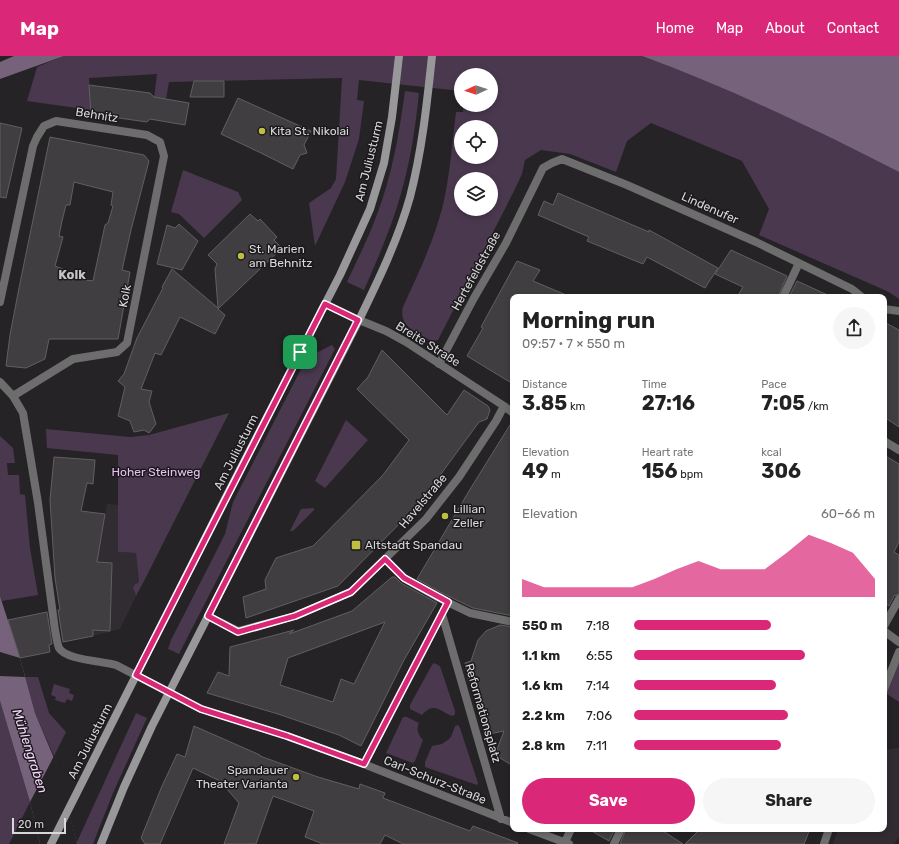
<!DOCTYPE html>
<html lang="en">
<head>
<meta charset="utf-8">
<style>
  body { margin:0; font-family:Rubik,sans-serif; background:#f6f6f6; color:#222; height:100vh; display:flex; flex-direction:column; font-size:15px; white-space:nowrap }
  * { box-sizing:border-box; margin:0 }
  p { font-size:13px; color:#767676 }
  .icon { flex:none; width:22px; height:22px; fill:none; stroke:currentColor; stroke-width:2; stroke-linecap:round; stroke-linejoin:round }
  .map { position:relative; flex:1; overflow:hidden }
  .sheet { position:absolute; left:510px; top:238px; width:377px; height:538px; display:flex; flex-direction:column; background:#fff; border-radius:8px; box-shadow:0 2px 6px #0003 }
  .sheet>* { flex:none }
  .needle { width:26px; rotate:266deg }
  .buttons { position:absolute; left:454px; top:12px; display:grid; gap:8px }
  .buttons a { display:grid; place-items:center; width:44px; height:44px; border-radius:50%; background:#fff; box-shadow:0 2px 6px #0003; font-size:20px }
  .scale { position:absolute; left:12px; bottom:10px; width:54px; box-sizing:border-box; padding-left:4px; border:2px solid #d9d8d9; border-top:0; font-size:11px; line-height:14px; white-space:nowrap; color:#d9d8d9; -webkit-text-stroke:3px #1b191c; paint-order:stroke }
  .pin { position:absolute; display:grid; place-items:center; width:34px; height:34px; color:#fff; margin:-17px; border-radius:8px; box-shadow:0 2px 6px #0006 }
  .round { display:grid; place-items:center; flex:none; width:42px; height:42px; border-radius:21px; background:#f6f6f6 }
  .head { display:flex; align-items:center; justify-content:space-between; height:68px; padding:0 12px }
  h1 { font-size:22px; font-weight:700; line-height:30px }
  .stats { display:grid; grid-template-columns:repeat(3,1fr); gap:6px; height:68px; padding:4px 12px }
  .stats div { display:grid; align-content:center }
  .stats b { font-size:20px; font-weight:700 }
  .stats small { font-size:11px; font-weight:400 }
  .stats p { font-size:11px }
  .chart { height:112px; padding:8px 12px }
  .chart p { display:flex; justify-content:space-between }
  .chart svg { width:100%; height:72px; margin-top:4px; fill:#db2777; opacity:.7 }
  .primary-button { display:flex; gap:8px; margin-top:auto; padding:8px 12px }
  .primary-button a { flex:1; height:46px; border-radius:24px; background:#db2777; color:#fff; font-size:16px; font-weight:700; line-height:46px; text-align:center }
  .primary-button a+a { background:#f6f6f6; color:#222 }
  ul { padding:0 12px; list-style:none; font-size:13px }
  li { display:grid; grid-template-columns:64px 48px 1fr; align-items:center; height:30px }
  li i { height:10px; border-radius:5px; background:#db2777 }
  header { display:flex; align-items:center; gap:24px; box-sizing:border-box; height:56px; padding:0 20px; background:#db2777; color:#fff }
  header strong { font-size:19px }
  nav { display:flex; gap:22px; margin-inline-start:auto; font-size:14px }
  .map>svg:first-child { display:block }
  .built { fill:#312c32 }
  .green { fill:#4a384f; fill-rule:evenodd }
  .water { fill:#76627b }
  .pier { fill:#252325 }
  .building { fill:#403e40; stroke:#615f61; fill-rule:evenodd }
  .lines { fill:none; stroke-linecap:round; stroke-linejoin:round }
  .street { stroke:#6e6d6e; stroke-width:8 }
  .secondary { stroke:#989799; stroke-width:8 }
  .route-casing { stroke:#fff; stroke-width:8 }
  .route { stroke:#db2777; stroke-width:5 }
  .poi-dot { fill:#bebf42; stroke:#1b191c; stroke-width:1.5 }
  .labels { text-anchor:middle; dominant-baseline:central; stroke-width:3; stroke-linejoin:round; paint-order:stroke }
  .street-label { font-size:12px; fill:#d9d8d9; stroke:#1b191c }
  .poi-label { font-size:12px; fill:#d9d8d9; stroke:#1b191c; text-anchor:start }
  .park-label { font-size:12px; fill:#e7c0f0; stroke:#1b191c }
  .neighbourhood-label { font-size:13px; font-weight:bold; fill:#c6c3c7; stroke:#1b191c }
  .water-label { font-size:13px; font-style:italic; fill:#f6d6fd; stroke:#1b191c }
</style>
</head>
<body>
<header>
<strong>Map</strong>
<nav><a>Home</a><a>Map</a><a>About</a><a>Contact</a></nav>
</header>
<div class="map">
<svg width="899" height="788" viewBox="0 0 899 788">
  <rect width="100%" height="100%" fill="#252325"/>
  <path class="built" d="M 107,448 L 118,449 L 118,496 L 136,497 L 139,526 L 134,529 L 133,535 L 136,540 L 120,573 L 93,580 L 67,585 L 95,520 Z
    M 899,692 L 899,781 L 894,788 L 833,788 L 838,773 L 884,773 L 884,694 Z"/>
  <path class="green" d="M 64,0 L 642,0 C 731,33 816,73 899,116 L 899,243 L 889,236 L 759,179 L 769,153 L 742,105 L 651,67 L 627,85 L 616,116 L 570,98 L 541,94 L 525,104 L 522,118 L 513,137 L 438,284 L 432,285 C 418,277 398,271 403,251 C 418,218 434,185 443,149 C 450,119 452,87 456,56 L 463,56 L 464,49 L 491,49 L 491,19 L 461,19 L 461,35 L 359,24 L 357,44 L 364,45 L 359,83 L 345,126 L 315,190 L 309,147 L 331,132 L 336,123 L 342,22 L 169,26 L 162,65 L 154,42 L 157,18 L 89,22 L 91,54 L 27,45 L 37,11 ZM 461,71 L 491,71 L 491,101 L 461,101 ZM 461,123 L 491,123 L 491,153 L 461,153 Z
    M 405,35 L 419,37 C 415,76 409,114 397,151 C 388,179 376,207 364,234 L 347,226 C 357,204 368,183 376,161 C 392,120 399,78 405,35 Z
    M 183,114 L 238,136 L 242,144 L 204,182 L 179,158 L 171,156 Z
    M 332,289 L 335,293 L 179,598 L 168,593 L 171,584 L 220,488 L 225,478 L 233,446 L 301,313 L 316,297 Z
    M 229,357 L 143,527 L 136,540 L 133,533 L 134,529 L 139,526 L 136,497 L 118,496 L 118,399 L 47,392 L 46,373 L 130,381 L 149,379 Z
    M 346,364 L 368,384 L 325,432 L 315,425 Z
    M 0,380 L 13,392 L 15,407 L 7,407 L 8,419 L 19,419 L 20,438 L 25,439 L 30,492 L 38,539 L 2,545 L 0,540 Z
    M 314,452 L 314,454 L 293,475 L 290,475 L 301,453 Z
    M 434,607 L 440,610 L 455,655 L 455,658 L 453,660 C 441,657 435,644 422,659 L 410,653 L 410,649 L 432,609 Z
    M 899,607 L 899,646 L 884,636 L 884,630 Z
    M 25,621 L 38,621 L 49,657 L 66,676 L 54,700 L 35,657 Z
    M 54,628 L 70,633 L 69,637 L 74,639 L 72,645 L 67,643 L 65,647 L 55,644 L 56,641 L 51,639 Z
    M 0,645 L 30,746 L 9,788 L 0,788 Z
    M 136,657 L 147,662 L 113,737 L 93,788 L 76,788 Z
    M 403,661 L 407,661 L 419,667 C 416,673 418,679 423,684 L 415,705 L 413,707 L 386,697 Z
    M 458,669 L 460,672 L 478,727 L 477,729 L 425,711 L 425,706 L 432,690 L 442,688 L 449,683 L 451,681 L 455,670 Z"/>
  <path class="water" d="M 14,0 L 64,0 L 0,23 L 0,6 Z
    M 642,0 L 899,0 L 899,116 C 815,73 731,33 642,0 Z
    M 0,540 L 20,602 L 35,657 L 56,707 L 77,788 L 40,788 L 30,746 L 0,645 Z"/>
  <path class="pier" d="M 0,596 L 20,602 L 25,621 L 0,620 Z
    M 54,700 L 60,719 L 77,788 L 40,788 L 30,746 Z"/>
  <path class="building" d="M 194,25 L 224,25 L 224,41 L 190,41 Z
    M 89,29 L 150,37 L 154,41 L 189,47 L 185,69 L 150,63 L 147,66 L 91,58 Z
    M 238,42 L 311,75 L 304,89 L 307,97 L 300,99 L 293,113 L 261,97 L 221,78 Z
    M 0,67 L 22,72 L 6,142 L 0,141 Z
    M 50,81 L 144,99 L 149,105 L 131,174 L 122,214 L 130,216 L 118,283 L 49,283 L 45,303 L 26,312 L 6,310 L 10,279 L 19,232 ZM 74,126 L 113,136 L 111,149 L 113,150 L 108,167 L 105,169 L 93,225 L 61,221 L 63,213 L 55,210 L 63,181 L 59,180 L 62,165 L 66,149 L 70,149 Z
    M 558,137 L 649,176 L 649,174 L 718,212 L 705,232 L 647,201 L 643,208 L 587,185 L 589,181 L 538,159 L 544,145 L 553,149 Z
    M 250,158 L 258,165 L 260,163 L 277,181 L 274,184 L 282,192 L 218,253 L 225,259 L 215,278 L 180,261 L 161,299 L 155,297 L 141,333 L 152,335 L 149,346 L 156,368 L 149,377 L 144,374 L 134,376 L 130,365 L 118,360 L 125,331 L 118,325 L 124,318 L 137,282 L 163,232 L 162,231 L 172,213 L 218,252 L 215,213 L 217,208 L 208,199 Z
    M 179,168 L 198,185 L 182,214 L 157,208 L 167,169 L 175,172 Z
    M 731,194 L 787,220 L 778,241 L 737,241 L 743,231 L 715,218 Z
    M 517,205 L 540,214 L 533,225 L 571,241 L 513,241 L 513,328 L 467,300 L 483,272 L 481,271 Z
    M 797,225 L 832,241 L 789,241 Z
    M 884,266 L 899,274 L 899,371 L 884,361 Z
    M 382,294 L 447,359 L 464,334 L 488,350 L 490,354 L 487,363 L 479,366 L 419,448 L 338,530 L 246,562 L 243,541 L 266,533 L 265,524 L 276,502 L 313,490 L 383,419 L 409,384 L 357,333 L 368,321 Z
    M 513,364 L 513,560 L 473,552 L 442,537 L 417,523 L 469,435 Z
    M 884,399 L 899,408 L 899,486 L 894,496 L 899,499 L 899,538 L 894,540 L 889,550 L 884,546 Z
    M 54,401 L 95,404 L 93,428 L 87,427 L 81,455 L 105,458 L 97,506 L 112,507 L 110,575 L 93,574 L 93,580 L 63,586 L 58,554 L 60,554 L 55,522 L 50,444 Z
    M 392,521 L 395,521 L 401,527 L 437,547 L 404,604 L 361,690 L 339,679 L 278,658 L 207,637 L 218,616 L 229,620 L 230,591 L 294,574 L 289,578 L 352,555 ZM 385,566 L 354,628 L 341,623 L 333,646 L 280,629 L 288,602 Z
    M 47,556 L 52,588 L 49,589 L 50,596 L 20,602 L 8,564 Z
    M 500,569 L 513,571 L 513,710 L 495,699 L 504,675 L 489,678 L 484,657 L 485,657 L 475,625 L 469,626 L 465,607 L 471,605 L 478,584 L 486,575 Z
    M 194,670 L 260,699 L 260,700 L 318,721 L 359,733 L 360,728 L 385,737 L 383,742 L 470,775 L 473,770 L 518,787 L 517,788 L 403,788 L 385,779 L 380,788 L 323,788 L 305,781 L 314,755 L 273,740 L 256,788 L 224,788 L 239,747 L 220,725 L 193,712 L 160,788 L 145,788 L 141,782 L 162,730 L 177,698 L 185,701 Z
    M 588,773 L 615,773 L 609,785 Z
    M 626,773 L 660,773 L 683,788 L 620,788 Z
    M 700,773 L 810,773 L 804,788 L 685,788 Z"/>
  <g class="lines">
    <path class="street" d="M 783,241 L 799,207
      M 0,246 L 33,90 L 37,81 L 44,70 L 56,65 L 147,79 L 160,86 L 164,100 L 127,287 L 117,296 L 73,303 L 13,340
      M 325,248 L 359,264 L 386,275 L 406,286 L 504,350 L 513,357
      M 884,253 L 899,255
      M 439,308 L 474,242 L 506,187 L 543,112 L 552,107 L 562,103 L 627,129 L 756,186 L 852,233 L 862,241
      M 0,326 L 13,340 L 23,357 L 38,447 L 55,574 C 56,579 57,587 59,592 C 66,604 102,605 116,609 L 201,653 L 287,680 L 356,705 L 513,767
      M 884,385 L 899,394
      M 385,503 L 404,522 L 439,542 L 470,557 L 513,566
      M 442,558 L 501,763
      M 208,560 L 238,575 L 295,560 L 351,536 L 426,463 L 459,421 L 496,365 L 504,350
      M 884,570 L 899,543
      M 884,575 L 899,586
      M 884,633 L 899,596
      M 364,708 L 448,546
      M 529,773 L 569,788
      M 565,786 L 571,773
      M 614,788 L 621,773
      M 824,788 L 829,773"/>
    <path class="secondary" d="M 51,788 L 227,439 L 340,219 L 361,173 L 370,153 L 384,107 L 392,61 L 399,0
      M 101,788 L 124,731 L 152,670 L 359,264 C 378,225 398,184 410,141 C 422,95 427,47 432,0"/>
  </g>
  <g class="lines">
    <defs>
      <path id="route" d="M 325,248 L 358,264 L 208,560 L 238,576 L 295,560 L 351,536 L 385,503 L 404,522 L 448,546 L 364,708 L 287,680 L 201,653 L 136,619 Z"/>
    </defs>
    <use href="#route" class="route-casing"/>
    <use href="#route" class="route"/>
  </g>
  <g class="poi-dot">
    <circle cx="262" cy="75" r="4"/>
    <circle cx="241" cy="200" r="4"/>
    <circle cx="445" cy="460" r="4"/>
    <rect x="351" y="484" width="10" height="10" rx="2"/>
    <circle cx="296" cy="721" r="4"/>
  </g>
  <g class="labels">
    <g class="street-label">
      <text transform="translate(97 59) rotate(9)">Behnitz</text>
      <text transform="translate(369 105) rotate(-76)">Am Juliusturm</text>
      <text transform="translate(710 152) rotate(24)">Lindenufer</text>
      <text transform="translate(476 215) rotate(-61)">Hertefeldstraße</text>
      <text transform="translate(125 240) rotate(-79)">Kolk</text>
      <text transform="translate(428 288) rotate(32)">Breite Straße</text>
      <text transform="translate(236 396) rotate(-63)">Am Juliusturm</text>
      <text transform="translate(423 445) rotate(-50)">Havelstraße</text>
      <text transform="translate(483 657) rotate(74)">Reformationsplatz</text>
      <text transform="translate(90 685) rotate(-63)">Am Juliusturm</text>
      <text transform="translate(435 724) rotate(22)">Carl-Schurz-Straße</text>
    </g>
    <g class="poi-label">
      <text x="270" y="75">Kita St. Nikolai</text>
      <text x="249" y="193">St. Marien<tspan x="249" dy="14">am Behnitz</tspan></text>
      <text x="453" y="453">Lillian<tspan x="453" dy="14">Zeller</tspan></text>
      <text x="365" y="489">Altstadt Spandau</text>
      <text x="288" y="714" text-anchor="end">Spandauer<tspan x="288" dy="14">Theater Varianta</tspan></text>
    </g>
    <g class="park-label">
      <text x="156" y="416">Hoher Steinweg</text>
    </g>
    <g class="neighbourhood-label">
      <text x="72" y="218">Kolk</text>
    </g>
    <g class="water-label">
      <text transform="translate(30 695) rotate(72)">Mühlengraben</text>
    </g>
  </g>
</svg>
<div class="buttons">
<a><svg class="needle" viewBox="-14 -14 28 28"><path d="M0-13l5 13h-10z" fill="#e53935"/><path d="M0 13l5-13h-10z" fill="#767676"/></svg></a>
<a><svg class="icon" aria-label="locate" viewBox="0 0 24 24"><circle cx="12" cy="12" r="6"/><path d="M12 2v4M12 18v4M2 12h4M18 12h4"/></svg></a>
<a><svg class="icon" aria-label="layers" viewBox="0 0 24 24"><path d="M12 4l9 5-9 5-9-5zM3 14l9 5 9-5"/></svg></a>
</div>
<div class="scale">20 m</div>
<div class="pin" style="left:300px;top:296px;background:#1e9e55"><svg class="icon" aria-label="arrive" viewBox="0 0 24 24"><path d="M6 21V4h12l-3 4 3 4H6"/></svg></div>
<section class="sheet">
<div class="head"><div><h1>Morning run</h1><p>09:57 · 7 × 550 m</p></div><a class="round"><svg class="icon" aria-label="share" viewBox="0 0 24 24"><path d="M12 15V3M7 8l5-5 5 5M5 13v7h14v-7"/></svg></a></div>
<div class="stats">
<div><p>Distance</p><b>3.85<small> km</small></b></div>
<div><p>Time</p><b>27:16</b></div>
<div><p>Pace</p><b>7:05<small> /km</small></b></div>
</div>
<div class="stats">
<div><p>Elevation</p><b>49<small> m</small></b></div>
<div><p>Heart rate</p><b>156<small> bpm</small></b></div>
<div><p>kcal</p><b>306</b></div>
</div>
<div class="chart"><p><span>Elevation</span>60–66 m</p>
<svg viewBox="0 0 160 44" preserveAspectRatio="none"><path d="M0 44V33L10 38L20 38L30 38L40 38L50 38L60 33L70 27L80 22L90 27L100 27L110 27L120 17L130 6L140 11L150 17L160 33V44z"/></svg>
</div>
<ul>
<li><b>550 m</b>7:18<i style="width:57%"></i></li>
<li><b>1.1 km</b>6:55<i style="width:71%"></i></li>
<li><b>1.6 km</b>7:14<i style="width:59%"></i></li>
<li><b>2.2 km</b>7:06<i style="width:64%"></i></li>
<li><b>2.8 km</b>7:11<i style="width:61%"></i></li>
</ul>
<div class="primary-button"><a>Save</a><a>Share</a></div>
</section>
</div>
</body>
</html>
